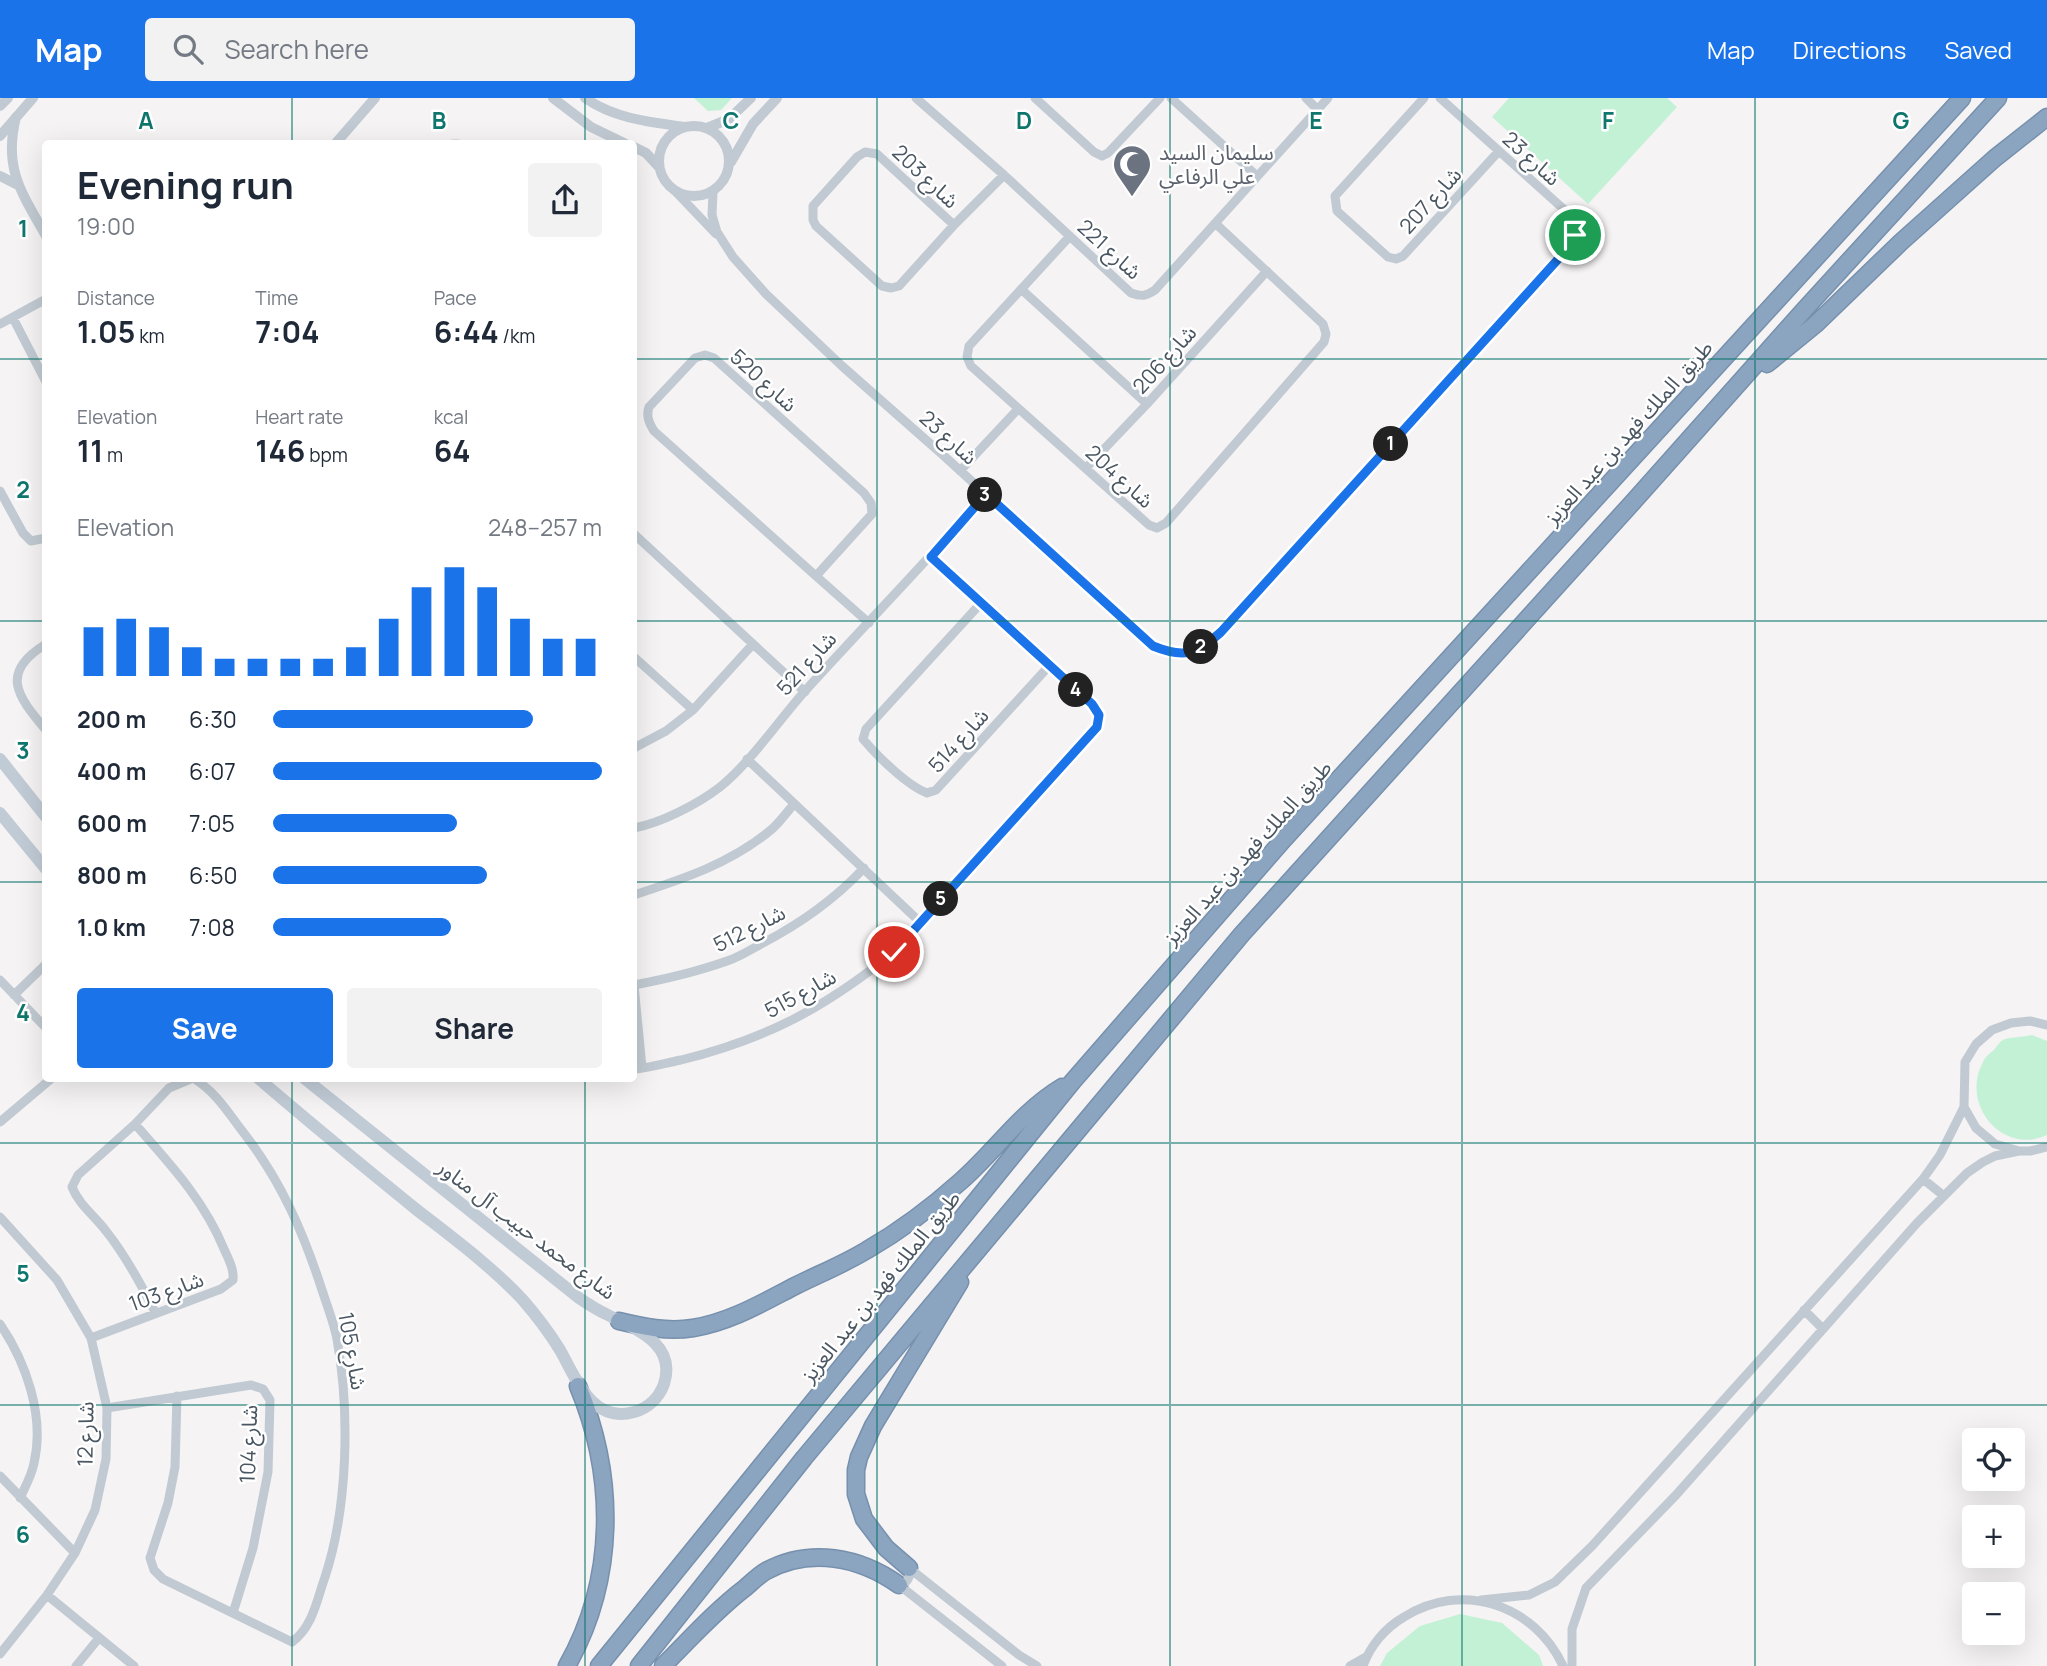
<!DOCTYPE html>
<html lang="en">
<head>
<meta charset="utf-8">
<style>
  body { margin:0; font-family:Manrope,"Noto Sans Arabic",sans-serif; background:#f2f2f3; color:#1f2937; height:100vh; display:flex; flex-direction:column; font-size:26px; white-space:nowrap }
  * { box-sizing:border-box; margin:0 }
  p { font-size:23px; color:#747a83 }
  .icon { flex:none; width:38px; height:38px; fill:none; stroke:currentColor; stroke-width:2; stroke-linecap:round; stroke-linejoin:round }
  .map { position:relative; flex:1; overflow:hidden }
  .side { position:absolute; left:42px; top:42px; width:595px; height:942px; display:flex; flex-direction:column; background:#fff; border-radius:7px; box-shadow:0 7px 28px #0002 }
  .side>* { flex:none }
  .fabs { position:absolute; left:1962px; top:1330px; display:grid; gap:14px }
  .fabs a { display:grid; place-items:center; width:63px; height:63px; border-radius:7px; background:#fff; box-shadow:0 7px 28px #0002; font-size:35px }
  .pin { position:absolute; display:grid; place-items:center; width:60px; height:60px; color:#fff; margin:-30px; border:4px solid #fff; border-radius:50%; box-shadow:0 2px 7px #0007 }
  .km { position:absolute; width:35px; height:35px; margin:-18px; border-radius:50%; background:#222; color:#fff; font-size:19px; line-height:35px; text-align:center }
  .round { display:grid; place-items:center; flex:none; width:74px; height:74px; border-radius:7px; background:#f2f2f3 }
  .summary { display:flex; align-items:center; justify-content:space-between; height:119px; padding:0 35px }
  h1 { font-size:38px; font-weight:700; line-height:52px }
  .metrics { display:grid; grid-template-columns:repeat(3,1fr); gap:10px; height:119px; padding:7px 35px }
  .metrics div { display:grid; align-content:center }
  .metrics b { font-size:30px; font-weight:700 }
  .metrics small { font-size:19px; font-weight:400 }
  .metrics p { font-size:19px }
  .chart { height:196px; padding:14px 35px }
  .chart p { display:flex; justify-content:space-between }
  .chart svg { width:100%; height:126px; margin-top:7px; stroke:#1a73e8; stroke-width:6 }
  .cta { display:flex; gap:14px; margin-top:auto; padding:14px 35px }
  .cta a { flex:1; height:80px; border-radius:7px; background:#1a73e8; color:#fff; font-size:28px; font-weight:700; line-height:80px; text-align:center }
  .cta a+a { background:#f2f2f3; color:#1f2937 }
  ul { padding:0 35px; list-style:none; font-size:23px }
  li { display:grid; grid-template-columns:112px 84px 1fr; align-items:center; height:52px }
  li i { height:18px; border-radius:9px; background:#1a73e8 }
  header { display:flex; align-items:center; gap:42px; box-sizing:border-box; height:98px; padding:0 35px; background:#1a73e8; color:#fff }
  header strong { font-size:33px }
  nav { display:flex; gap:38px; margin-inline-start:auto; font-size:24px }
  .search { width:490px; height:63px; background:#f2f2f3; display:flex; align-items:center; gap:18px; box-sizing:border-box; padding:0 24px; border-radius:7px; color:#747a83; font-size:26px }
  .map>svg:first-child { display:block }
  .green { fill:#c3f1d5 }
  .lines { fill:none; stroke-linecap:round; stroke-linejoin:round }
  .motorway-casing { stroke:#7690ad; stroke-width:19 }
  .minor { stroke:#c1cad2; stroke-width:9 }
  .tertiary { stroke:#c1cad2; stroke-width:10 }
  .secondary { stroke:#c1cbd6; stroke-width:12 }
  .motorway { stroke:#8ba5c1; stroke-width:16 }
  .route-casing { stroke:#fff; stroke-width:14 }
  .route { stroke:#1a73e8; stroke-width:9 }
  .grid { fill:none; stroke:#0f766e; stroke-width:2; stroke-opacity:0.55 }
  .labels { text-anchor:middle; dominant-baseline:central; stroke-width:5; stroke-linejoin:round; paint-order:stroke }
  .worship-label { font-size:21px; fill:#5b616d; stroke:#fff; text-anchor:start }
  .street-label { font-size:21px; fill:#4a5661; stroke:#fff }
  .grid-label { font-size:23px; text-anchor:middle; font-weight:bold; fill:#0f766e; stroke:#fff; stroke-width:5; stroke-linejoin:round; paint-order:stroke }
</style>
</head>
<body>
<header>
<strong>Map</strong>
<div class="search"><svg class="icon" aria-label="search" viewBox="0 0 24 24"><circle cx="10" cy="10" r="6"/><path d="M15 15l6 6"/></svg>Search here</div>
<nav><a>Map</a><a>Directions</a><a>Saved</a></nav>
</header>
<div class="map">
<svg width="2047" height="1568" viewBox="0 0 2047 1568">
  <rect width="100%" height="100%" fill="#f5f3f3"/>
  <path class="green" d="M 694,0 L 732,0 L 721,12 L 708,13 Z
    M 1509,0 L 1667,0 L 1677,9 L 1588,106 L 1492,19 Z
    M 2032,937 L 2047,943 L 2047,1037 C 2002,1058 1960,1006 1983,964 C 1985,959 1990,955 1994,952 C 1997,948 2000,943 2005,941 C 2014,939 2024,939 2032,937 Z
    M 1460,1516 L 1502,1525 L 1539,1557 L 1543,1568 L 1380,1568 L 1387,1555 L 1420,1528 Z"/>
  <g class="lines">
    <defs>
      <path id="motorway" d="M 1767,266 L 1816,226 L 1901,144 L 1995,60 L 2047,19
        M 619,1223 C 644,1229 667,1234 693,1230 C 730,1224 762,1205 795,1188 C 819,1176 844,1166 867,1152 C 900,1133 932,1109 961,1083 C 996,1052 1021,1014 1062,989
        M 909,1470 L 886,1450 L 864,1421 L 856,1396 L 856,1372 L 859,1359 L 873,1328 L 960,1184
        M 567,1568 C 616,1481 616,1379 578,1288
        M 599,1568 L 1073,983 L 1284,741 L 1962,0
        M 639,1568 L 804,1360 L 1242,836 L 1633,404 L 1805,211 L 1998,0
        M 663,1568 C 690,1541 715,1513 745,1490 C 752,1484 759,1477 766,1473 C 810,1449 860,1459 899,1487"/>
    </defs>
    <use href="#motorway" class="motorway-casing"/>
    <path class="minor" d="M 916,0 L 1004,77 L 1131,195 C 1142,199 1146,198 1155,192 L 1328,0
      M 1035,0 L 1094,54 L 1102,58 L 1108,55 L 1160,0
      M 1171,0 L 1257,78
      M 1306,0 L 1317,11
      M 1424,0 L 1335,98 L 1337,113 L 1388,159 L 1396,161 L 1403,158 L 1499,53
      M 453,46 L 458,46
      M 675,93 L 716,136
      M 713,94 L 712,117 L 717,134 L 733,159 L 766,196 L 842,268 L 943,357 L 1153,549 C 1160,551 1168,556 1175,556 C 1193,558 1209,545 1221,534 L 1570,148 C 1576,135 1574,128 1568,115 L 1440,0
      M 954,127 L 899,188 L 891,190 L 882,188 L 816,128 L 813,122 L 813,108 L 857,59 L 865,54 L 877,56 L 954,127 L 1004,77
      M 1070,138 L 969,248 L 967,259 L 971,268 L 1149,427 L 1157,430 L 1166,425 L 1324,244 L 1326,236 L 1323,226 L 1215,125
      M 1021,191 L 1147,306
      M 13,220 L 46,284
      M 0,226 L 46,201
      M 1086,370 L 1147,306 L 1267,173
      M 960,373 L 1018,311
      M 0,393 L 23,435 L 31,443 L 46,440
      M 634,436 L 805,594
      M 816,478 L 654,333 C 649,325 646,318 649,309 L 695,260 L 705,257 L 714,260 L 864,395 L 871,405 L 872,416 L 816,478 L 869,525
      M 981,505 L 866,631 L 863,641 C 877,658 908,688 927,695 L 936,692 L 1049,568
      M 46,546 C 0,574 16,597 46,632
      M 634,559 L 693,612
      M 634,650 L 666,633 L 693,612 L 753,546
      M 747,661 L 920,824
      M 634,730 C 661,725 698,706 720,689 C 750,665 779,622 805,593 C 865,527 927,463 986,396
      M 634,797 C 683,781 732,765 772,731 C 780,724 787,714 794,706
      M 0,882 L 46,930
      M 634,887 C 666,881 696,874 727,863 C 739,859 750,852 761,846 C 800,826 834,802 864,770
      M 634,887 L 642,970
      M 14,897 L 46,866
      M 2047,927 L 2030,923 L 2011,925 L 1992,932 L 1976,946 L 1965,964 L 1964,1009 L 1976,1030 L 1995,1046 L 2019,1053 L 2030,1053 L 2047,1049
      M 634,971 C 649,970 665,965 681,962 C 767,941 826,909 894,854 L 1097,629 L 1099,617 L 1092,606 L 931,459
      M 0,1024 L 52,980
      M 1923,1081 L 1944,1098
      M 0,1119 L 57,1182 L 91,1240 L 107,1310 L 106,1361 L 95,1412 L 75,1455 L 47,1497 L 0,1556
      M 1804,1212 L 1823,1231
      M 155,1214 C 141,1186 126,1158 106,1133 C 95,1118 79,1107 72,1089 L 78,1077 L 135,1026 L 169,990 L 193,980 C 216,994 227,1013 243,1034 C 282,1084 304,1136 323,1195 C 328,1210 334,1226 337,1241 C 350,1314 348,1409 325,1479 C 317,1501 313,1529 292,1544 L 163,1481 L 154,1472 L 150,1460 L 168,1405 L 175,1369 L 177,1298
      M 0,1226 C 26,1264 45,1318 34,1365 C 32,1377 25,1389 20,1400
      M 91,1240 L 221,1191 L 233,1182 C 234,1171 229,1162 224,1151 C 204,1102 170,1066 135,1026
      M 107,1310 L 251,1287 L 263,1291 L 270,1302 L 268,1374 L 253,1450 L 233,1515
      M 0,1378 L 75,1455
      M 909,1470 L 1019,1557 L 1037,1568
      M 909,1470 C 911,1479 908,1485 899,1487 L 1002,1568
      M 47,1497 L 134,1568
      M 1481,1502 L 1529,1497 L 1555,1484 L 1592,1448 L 1923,1081 L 1940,1057 L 1964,1009
      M 76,1568 L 99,1540
      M 1350,1568 L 1366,1559
      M 1363,1568 C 1370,1548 1385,1530 1404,1519 C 1462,1482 1535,1507 1563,1568
      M 1572,1568 L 1572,1531 L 1586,1490 L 1676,1397 L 1917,1125 L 1967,1075 L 1983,1064 L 1995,1058 L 2019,1053"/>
    <path class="tertiary" d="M 553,0 L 591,29 L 626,46
      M 585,0 C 615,21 650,24 685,29
      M 0,8 L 8,0
      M 16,19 C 3,71 22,95 46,138
      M659 63a35 35 0 1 1 70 0a35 35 0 1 1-70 0Z
      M 707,30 L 729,21 L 751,0
      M 0,38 L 33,0
      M 335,46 L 375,0
      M 634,49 L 646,55 L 659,69
      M 731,64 L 753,26 L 777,0
      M 0,78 L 18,87"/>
    <path class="secondary" d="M 0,661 L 46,719
      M 0,715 L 46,771
      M 258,980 C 310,1025 364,1069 417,1112 C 453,1140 491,1168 522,1201 C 536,1217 549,1234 560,1252 C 576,1280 592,1326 634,1314 C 648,1310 659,1300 664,1286 C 677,1245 635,1231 606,1216 C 597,1212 588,1206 579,1200 L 304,980"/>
    <use href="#motorway" class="motorway"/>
  </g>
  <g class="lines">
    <defs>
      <path id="route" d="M 894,854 L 1097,629 L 1099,617 L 1092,606 L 931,459 L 986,396 L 1153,548 C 1185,561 1196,556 1221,534 L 1570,148 L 1575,137"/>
    </defs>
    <use href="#route" class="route-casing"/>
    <use href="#route" class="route"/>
  </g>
  <path class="grid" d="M 292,0 L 292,46M 585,0 L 585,46M 877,0 L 877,1568M 1170,0 L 1170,1568M 1462,0 L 1462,1568M 1755,0 L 1755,1568M 0,261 L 46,261M 634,261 L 2047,261M 0,523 L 46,523M 634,523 L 2047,523M 0,784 L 46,784M 634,784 L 2047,784M 292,980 L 292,1568M 585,980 L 585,1568M 0,1045 L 2047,1045M 0,1307 L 2047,1307"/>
  <defs>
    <symbol id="mosque-pin" viewBox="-11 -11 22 30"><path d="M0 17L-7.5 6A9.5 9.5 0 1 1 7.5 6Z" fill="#6b7280" stroke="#fff"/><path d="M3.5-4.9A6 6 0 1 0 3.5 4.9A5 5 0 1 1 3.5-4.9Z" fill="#fff"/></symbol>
  </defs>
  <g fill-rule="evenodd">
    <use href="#mosque-pin" x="1110" y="44" width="44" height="60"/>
  </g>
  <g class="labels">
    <g class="worship-label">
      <text x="1159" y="54">سليمان السيد<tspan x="1159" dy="24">علي الرفاعي</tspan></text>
    </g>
    <g class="street-label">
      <text transform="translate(1532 60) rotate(42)">شارع 23</text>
      <text transform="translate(926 78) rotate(43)">شارع 203</text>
      <text transform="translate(1430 102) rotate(-48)">شارع 207</text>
      <text transform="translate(1110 151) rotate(42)">شارع 221</text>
      <text transform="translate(1164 261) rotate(-48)">شارع 206</text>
      <text transform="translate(764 282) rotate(42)">شارع 520</text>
      <text transform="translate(1628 334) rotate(-48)">طريق الملك فهد بن عبد العزيز</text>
      <text transform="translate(949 339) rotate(42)">شارع 23</text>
      <text transform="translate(1120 378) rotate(42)">شارع 204</text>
      <text transform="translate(806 565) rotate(-48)">شارع 521</text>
      <text transform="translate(958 642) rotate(-48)">شارع 514</text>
      <text transform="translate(1247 754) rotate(-48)">طريق الملك فهد بن عبد العزيز</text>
      <text transform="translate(749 830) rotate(-27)">شارع 512</text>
      <text transform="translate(800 895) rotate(-29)">شارع 515</text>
      <text transform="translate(527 1131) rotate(37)">شارع محمد حبيب آل مناور</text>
      <text transform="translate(880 1188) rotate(-51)">طريق الملك فهد بن عبد العزيز</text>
      <text transform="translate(166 1193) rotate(-20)">شارع 103</text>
      <text transform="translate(353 1253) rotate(80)">شارع 105</text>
      <text transform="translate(85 1336) rotate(-89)">شارع 12</text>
      <text transform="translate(248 1346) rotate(-88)">شارع 104</text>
    </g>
  </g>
  <g class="grid-label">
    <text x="146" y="31">A</text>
    <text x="439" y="31">B</text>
    <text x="731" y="31">C</text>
    <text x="1024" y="31">D</text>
    <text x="1316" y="31">E</text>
    <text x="1608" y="31">F</text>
    <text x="1901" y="31">G</text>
    <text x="23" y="139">1</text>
    <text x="23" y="400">2</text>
    <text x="23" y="661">3</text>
    <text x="23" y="923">4</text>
    <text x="23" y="1184">5</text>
    <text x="23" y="1445">6</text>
  </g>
</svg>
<div class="fabs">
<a><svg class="icon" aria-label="locate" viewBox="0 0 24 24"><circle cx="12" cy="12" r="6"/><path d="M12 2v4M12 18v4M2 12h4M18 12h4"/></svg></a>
<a>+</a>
<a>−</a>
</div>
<div class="pin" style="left:1575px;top:137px;background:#1e9e55"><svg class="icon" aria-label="arrive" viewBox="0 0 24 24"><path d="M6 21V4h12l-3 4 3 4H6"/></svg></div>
<div class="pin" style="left:894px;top:854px;background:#d93025"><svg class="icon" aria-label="check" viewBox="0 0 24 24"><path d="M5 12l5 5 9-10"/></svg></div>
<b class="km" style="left:1391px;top:346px">1</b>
<b class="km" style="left:1201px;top:549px">2</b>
<b class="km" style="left:985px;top:397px">3</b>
<b class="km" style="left:1076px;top:592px">4</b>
<b class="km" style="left:941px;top:801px">5</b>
<section class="side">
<div class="summary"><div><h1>Evening run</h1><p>19:00</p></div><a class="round"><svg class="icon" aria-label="share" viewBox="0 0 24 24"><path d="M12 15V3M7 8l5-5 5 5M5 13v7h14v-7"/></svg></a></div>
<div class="metrics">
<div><p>Distance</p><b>1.05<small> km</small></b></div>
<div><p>Time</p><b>7:04</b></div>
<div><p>Pace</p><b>6:44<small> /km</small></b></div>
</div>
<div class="metrics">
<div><p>Elevation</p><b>11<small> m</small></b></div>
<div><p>Heart rate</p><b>146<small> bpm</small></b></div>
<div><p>kcal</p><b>64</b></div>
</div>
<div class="chart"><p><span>Elevation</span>248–257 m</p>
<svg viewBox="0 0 160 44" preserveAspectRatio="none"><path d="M5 44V27M15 44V24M25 44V27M35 44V34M45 44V38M55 44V38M65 44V38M75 44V38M85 44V34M95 44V24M105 44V13M115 44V6M125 44V13M135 44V24M145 44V31M155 44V31"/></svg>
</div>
<ul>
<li><b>200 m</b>6:30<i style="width:79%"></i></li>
<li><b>400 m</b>6:07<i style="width:100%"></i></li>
<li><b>600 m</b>7:05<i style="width:56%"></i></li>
<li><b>800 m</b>6:50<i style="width:65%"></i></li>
<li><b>1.0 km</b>7:08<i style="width:54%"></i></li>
</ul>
<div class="cta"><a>Save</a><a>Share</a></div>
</section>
</div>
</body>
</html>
